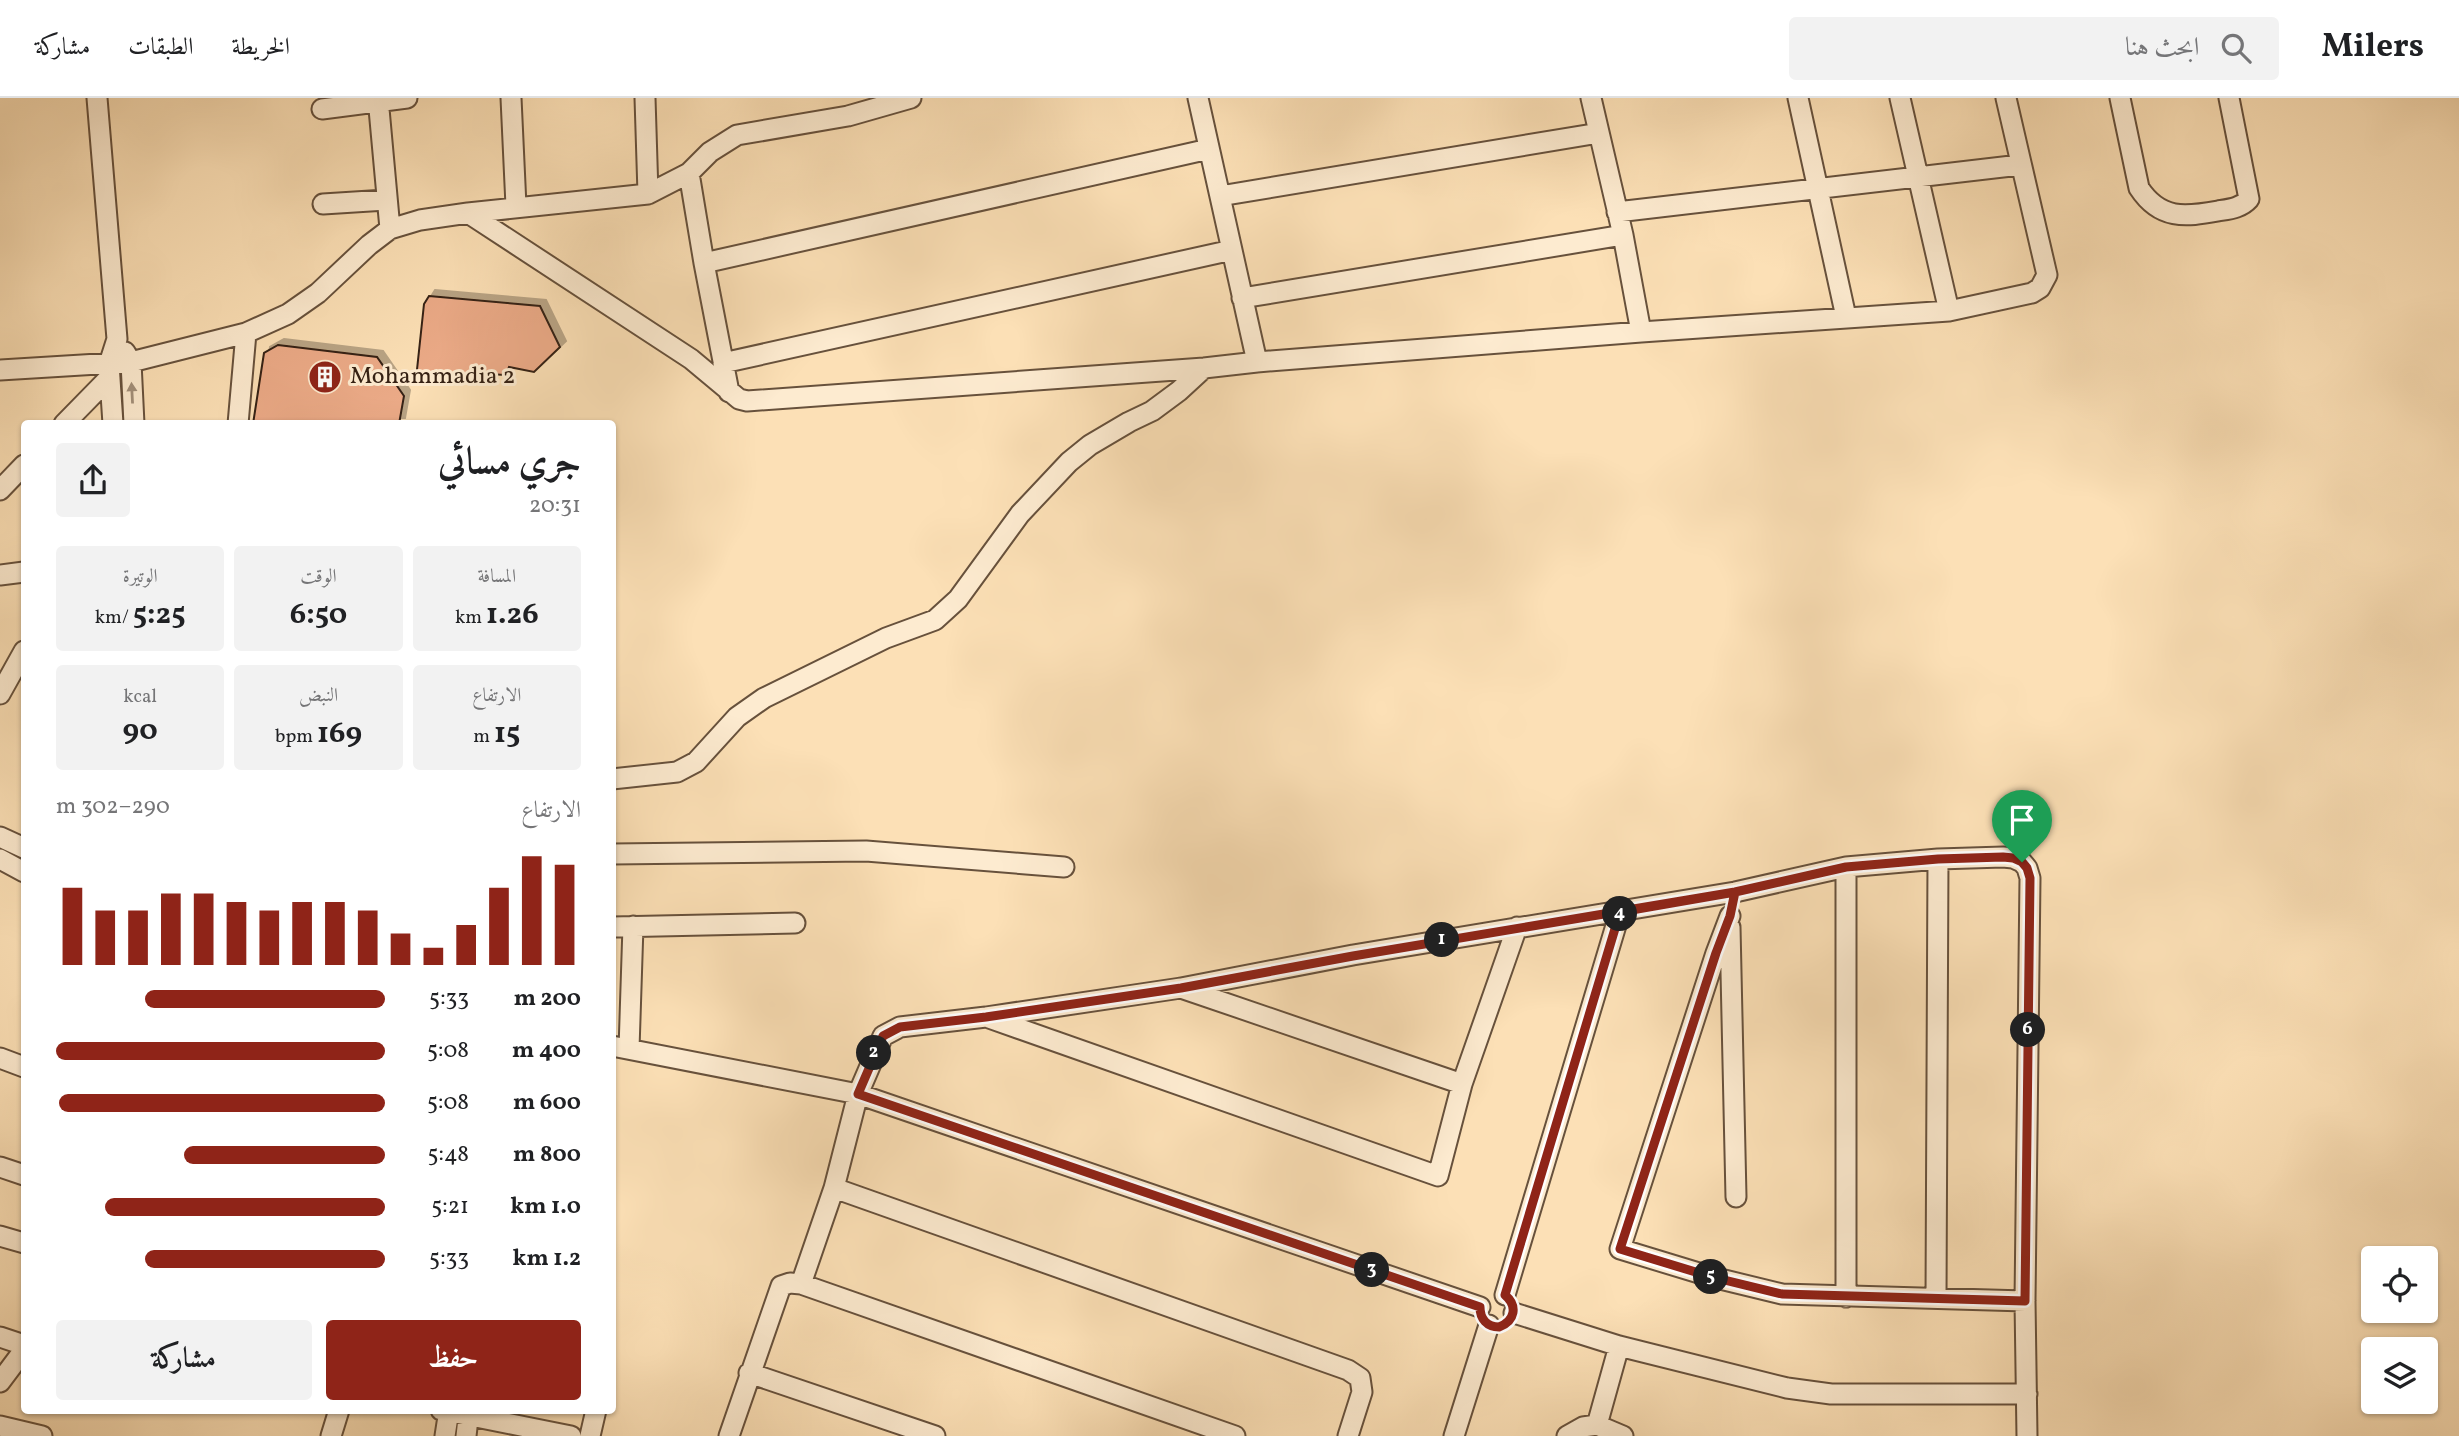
<!DOCTYPE html>
<html lang="ar">
<head>
<meta charset="utf-8">
<style>
  body { margin:0; font-family:Vollkorn,Amiri,serif; background:#f2f2f2; color:#202124; direction:rtl; height:100vh; display:flex; flex-direction:column; font-size:26px; white-space:nowrap }
  * { box-sizing:border-box; margin:0 }
  p { font-size:23px; color:#757577 }
  .icon { flex:none; width:38px; height:38px; fill:none; stroke:currentColor; stroke-width:2; stroke-linecap:round; stroke-linejoin:round }
  .map { position:relative; flex:1; overflow:hidden; direction:ltr }
  .details { position:absolute; left:21px; top:322px; width:595px; height:994px; display:flex; flex-direction:column; background:#fff; border-radius:7px; box-shadow:0 2px 5px #0004; direction:rtl }
  .details>* { flex:none }
  .buttons { position:absolute; left:2361px; top:1148px; display:grid; gap:14px }
  .buttons a { display:grid; place-items:center; width:77px; height:77px; border-radius:7px; background:#fff; box-shadow:0 2px 5px #0004; font-size:35px }
  .pin { position:absolute; display:grid; place-items:center; width:60px; height:60px; color:#fff; margin:-72px -30px; border-radius:50% 50% 50% 0; rotate:-45deg; box-shadow:0 0 7px #0007 }
  .pin .icon { rotate:45deg }
  .km { position:absolute; width:35px; height:35px; margin:-18px; border-radius:50%; background:#222; color:#fff; font-size:19px; line-height:35px; text-align:center }
  .round { display:grid; place-items:center; flex:none; width:74px; height:74px; border-radius:7px; background:#f2f2f2 }
  .headline { display:flex; align-items:center; justify-content:space-between; height:119px; padding:0 35px }
  h1 { font-size:38px; font-weight:700; line-height:52px }
  .metrics { display:grid; grid-template-columns:repeat(3,1fr); gap:10px; height:119px; padding:7px 35px }
  .metrics div { display:grid; align-content:center; border-radius:7px; background:#f2f2f2; text-align:center }
  .metrics b { font-size:30px; font-weight:700 }
  .metrics small { font-size:19px; font-weight:400 }
  .metrics p { font-size:19px }
  .chart { height:196px; padding:14px 35px }
  .chart p { display:flex; justify-content:space-between }
  .chart svg { width:100%; height:126px; margin-top:7px; stroke:#8f2418; stroke-width:6 }
  .action { display:flex; gap:14px; margin-top:auto; padding:14px 35px }
  .action a { flex:1; height:80px; border-radius:7px; background:#8f2418; color:#fff; font-size:28px; font-weight:700; line-height:80px; text-align:center }
  .action a+a { background:#f2f2f2; color:#202124 }
  ul { padding:0 35px; list-style:none; font-size:23px }
  li { display:grid; grid-template-columns:112px 84px 1fr; align-items:center; height:52px }
  li i { height:18px; border-radius:9px; background:#8f2418 }
  header { display:flex; align-items:center; gap:42px; box-sizing:border-box; height:98px; padding:0 35px; background:#fff; border-bottom:2px solid #e0e0e0 }
  header strong { font-size:33px }
  nav { display:flex; gap:38px; margin-inline-start:auto; font-size:24px }
  .search { width:490px; height:63px; background:#f2f2f2; display:flex; align-items:center; gap:18px; box-sizing:border-box; padding:0 24px; border-radius:7px; color:#757577; font-size:26px }
  .map>svg:first-child { display:block }
  .building { fill:#ebaa87; stroke:#352114; stroke-width:2; filter:url(#shadow) }
  .lines { fill:none; stroke-linecap:round; stroke-linejoin:round }
  .minor-casing { stroke:#67513c; stroke-width:23 }
  .minor { stroke:#fdebd0; stroke-width:19 }
  .oneway { fill:#a3907b }
  .route-casing { stroke:#fff; stroke-width:14 }
  .route { stroke:#8f2418; stroke-width:9 }
  .labels { text-anchor:middle; dominant-baseline:central; stroke-width:6; stroke-linejoin:round; paint-order:stroke }
  .poi-label { font-size:24px; fill:#352114; stroke:#fdebd0; text-anchor:start }
</style>
</head>
<body>
<header>
<strong>Milers</strong>
<div class="search"><svg class="icon" aria-label="search" viewBox="0 0 24 24"><circle cx="10" cy="10" r="6"/><path d="M15 15l6 6"/></svg>ابحث هنا</div>
<nav><a>الخريطة</a><a>الطبقات</a><a>مشاركة</a></nav>
</header>
<div class="map">
<svg width="2459" height="1338" viewBox="0 0 2459 1338">
  <defs>
    <filter id="shadow"><feDropShadow dx="6" dy="-6" stdDeviation="0" flood-color="#0004"/></filter>
  </defs>
  <rect width="100%" height="100%" fill="#fce0b6"/>
  <filter id="stains"><feTurbulence type="fractalNoise" baseFrequency=".00286" numOctaves="4"/><feColorMatrix values="0 0 0 0 .2 0 0 0 0 .09 0 0 0 0 .02 0 0 0 .5 -.17"/></filter>
  <radialGradient id="worn" r=".72"><stop offset=".6" stop-color="#630" stop-opacity="0"/><stop offset="1" stop-color="#630" stop-opacity=".3"/></radialGradient>
  <path class="building" d="M 429,198 L 540,208 L 560,249 L 534,274 L 509,269 L 506,277 L 466,275 L 464,286 L 416,281 L 424,206 Z
    M 278,247 L 377,259 L 404,298 L 399,326 L 253,326 L 264,255 Z"/>
  <g class="lines">
    <defs>
      <path id="minor" d="M 97,0 L 117,241 L 109,266 L 113,326
        M 378,0 L 390,131
        M 511,0 L 516,108
        M 645,0 L 648,96
        M 1198,0 L 1257,264
        M 1591,0 L 1623,137 L 1641,234
        M 1798,0 L 1846,219
        M 1900,0 L 1949,213
        M 2120,0 L 2139,90 C 2160,122 2185,119 2218,113 C 2230,111 2241,110 2249,101 L 2229,0
        M 322,11 L 407,0
        M 689,75 L 704,165
        M 1220,98 L 1599,35
        M 323,106 L 386,102
        M 1617,114 L 2020,67
        M 468,115 L 691,261 L 739,301 L 747,303 L 1204,270 L 1257,264 L 1641,234 L 1949,213 L 2032,195 L 2040,190 L 2047,177 L 2006,0
        M 1242,200 L 1623,137
        M 125,254 L 131,264 L 134,326
        M 723,265 L 1232,152
        M 0,272 L 131,264 L 246,235 L 288,216 L 318,195 L 369,147 L 390,131 L 420,122 L 468,115 L 648,96 L 689,75 L 710,54 L 737,37 L 848,18 L 911,0
        M 729,294 L 704,165 L 1209,51
        M 64,326 L 110,279
        M 238,326 L 246,235
        M 0,392 L 24,367
        M 0,477 L 24,474
        M 0,596 L 24,553
        M 612,681 L 677,674 L 696,664 L 737,619 L 764,600 L 886,540 L 935,522 L 958,501 L 1020,416 L 1069,364 L 1090,347 L 1129,324 L 1152,313 L 1179,293 L 1204,270
        M 0,739 L 24,750
        M 612,756 L 866,753 L 1064,769
        M 0,761 L 24,774
        M 1730,818 L 1716,855 L 1620,1151 L 1712,1179 L 1782,1196 L 2025,1203
        M 612,829 L 795,825
        M 1730,829 L 1736,1099
        M 1181,890 L 1462,986
        M 989,920 L 1438,1078 L 1462,986 L 1517,829
        M 612,948 L 858,996 L 883,938 L 900,929 L 986,919 L 1181,890 L 1353,857 L 1735,794 L 1846,769 L 1938,761 L 2003,759 L 2013,760 L 2022,764 L 2027,770 L 2030,780 L 2025,1203 L 2027,1338
        M 629,951 L 633,828
        M 0,960 L 24,969
        M 0,1069 L 24,1077
        M 834,1090 L 858,996 L 1480,1209
        M 0,1138 L 24,1145
        M 801,1186 L 1235,1338
        M 1505,1197 L 1620,814
        M 1846,1199 L 1846,769
        M 1936,1200 L 1938,761
        M 1514,1215 L 1619,1248 L 1787,1290 L 1831,1296 L 2027,1296
        M 0,1239 L 24,1247
        M 749,1275 L 935,1338
        M 0,1284 L 24,1252
        M 441,1312 L 571,1338
        M 1597,1327 L 1623,1338
        M 0,1328 L 42,1338
        M 331,1338 L 339,1312
        M 445,1338 L 449,1312
        M 466,1338 L 469,1312
        M 590,1338 L 596,1312
        M 729,1338 L 781,1188 L 790,1185 L 801,1186 L 834,1090 L 1348,1272 L 1360,1280 L 1362,1294 L 1348,1338
        M 1454,1338 L 1489,1227
        M 1567,1338 L 1583,1329 L 1597,1327 L 1619,1248"/>
    </defs>
    <use href="#minor" class="minor-casing"/>
    <use href="#minor" class="minor"/>
  </g>
  <defs><path id="oneway-solid" d="M-6-.8H1V-3.2L6.5 0L1 3.2V.8H-6Z" transform="scale(1.75)"/></defs>
  <use class="oneway" href="#oneway-solid" transform="translate(132 295) rotate(-93)"/>
  <g class="lines">
    <defs>
      <path id="route" d="M 2022,764 L 2013,760 L 2003,759 L 1938,761 L 1846,769 L 1735,794 L 1353,858 L 1181,890 L 986,919 L 900,929 L 883,938 L 858,996 L 1480,1209 C 1480,1221 1487,1229 1499,1229 C 1515,1223 1518,1208 1505,1197 L 1620,814 L 1735,794 L 1730,818 L 1716,855 L 1620,1151 L 1712,1179 L 1782,1196 L 2025,1203 L 2030,780 L 2027,770 L 2022,764"/>
    </defs>
    <use href="#route" class="route-casing"/>
    <use href="#route" class="route"/>
  </g>
  <defs>
    <symbol id="building-disc" viewBox="-11 -11 22 22"><circle r="9.5" fill="#8f2418" stroke="#fdebd0"/><path d="M-4-6H4V6H1V3H-1V6H-4ZM-2.5-4.3h1.7v1.8h-1.7ZM.8-4.3h1.7v1.8H.8ZM-2.5-1h1.7V.8h-1.7ZM.8-1h1.7V.8H.8Z" fill="#fff"/></symbol>
  </defs>
  <g fill-rule="evenodd">
    <use href="#building-disc" x="306" y="260" width="38" height="38"/>
  </g>
  <g class="labels">
    <g class="poi-label">
      <text x="350" y="279">Mohammadia 2</text>
    </g>
  </g>
  <rect width="100%" height="100%" filter="url(#stains)"/>
  <rect width="100%" height="100%" fill="url(#worn)"/>
</svg>
<div class="buttons">
<a><svg class="icon" aria-label="locate" viewBox="0 0 24 24"><circle cx="12" cy="12" r="6"/><path d="M12 2v4M12 18v4M2 12h4M18 12h4"/></svg></a>
<a><svg class="icon" aria-label="layers" viewBox="0 0 24 24"><path d="M12 4l9 5-9 5-9-5zM3 14l9 5 9-5"/></svg></a>
</div>
<div class="pin" style="left:2022px;top:764px;background:#1e9e55"><svg class="icon" aria-label="arrive" viewBox="0 0 24 24"><path d="M6 21V4h12l-3 4 3 4H6"/></svg></div>
<b class="km" style="left:1442px;top:842px">1</b>
<b class="km" style="left:874px;top:955px">2</b>
<b class="km" style="left:1372px;top:1172px">3</b>
<b class="km" style="left:1620px;top:816px">4</b>
<b class="km" style="left:1711px;top:1179px">5</b>
<b class="km" style="left:2028px;top:932px">6</b>
<section class="details">
<div class="headline"><div><h1>جري مسائي</h1><p>20:31</p></div><a class="round"><svg class="icon" aria-label="share" viewBox="0 0 24 24"><path d="M12 15V3M7 8l5-5 5 5M5 13v7h14v-7"/></svg></a></div>
<div class="metrics">
<div><p>المسافة</p><b>1.26<small> km</small></b></div>
<div><p>الوقت</p><b>6:50</b></div>
<div><p>الوتيرة</p><b>5:25<small> /km</small></b></div>
</div>
<div class="metrics">
<div><p>الارتفاع</p><b>15<small> m</small></b></div>
<div><p>النبض</p><b>169<small> bpm</small></b></div>
<div><p>kcal</p><b>90</b></div>
</div>
<div class="chart"><p><span>الارتفاع</span>290–302 m</p>
<svg viewBox="0 0 160 44" preserveAspectRatio="none"><path d="M5 44V17M15 44V25M25 44V25M35 44V19M45 44V19M55 44V22M65 44V25M75 44V22M85 44V22M95 44V25M105 44V33M115 44V38M125 44V30M135 44V17M145 44V6M155 44V9"/></svg>
</div>
<ul>
<li><b>200 m</b>5:33<i style="width:73%"></i></li>
<li><b>400 m</b>5:08<i style="width:100%"></i></li>
<li><b>600 m</b>5:08<i style="width:99%"></i></li>
<li><b>800 m</b>5:48<i style="width:61%"></i></li>
<li><b>1.0 km</b>5:21<i style="width:85%"></i></li>
<li><b>1.2 km</b>5:33<i style="width:73%"></i></li>
</ul>
<div class="action"><a>حفظ</a><a>مشاركة</a></div>
</section>
</div>
</body>
</html>
